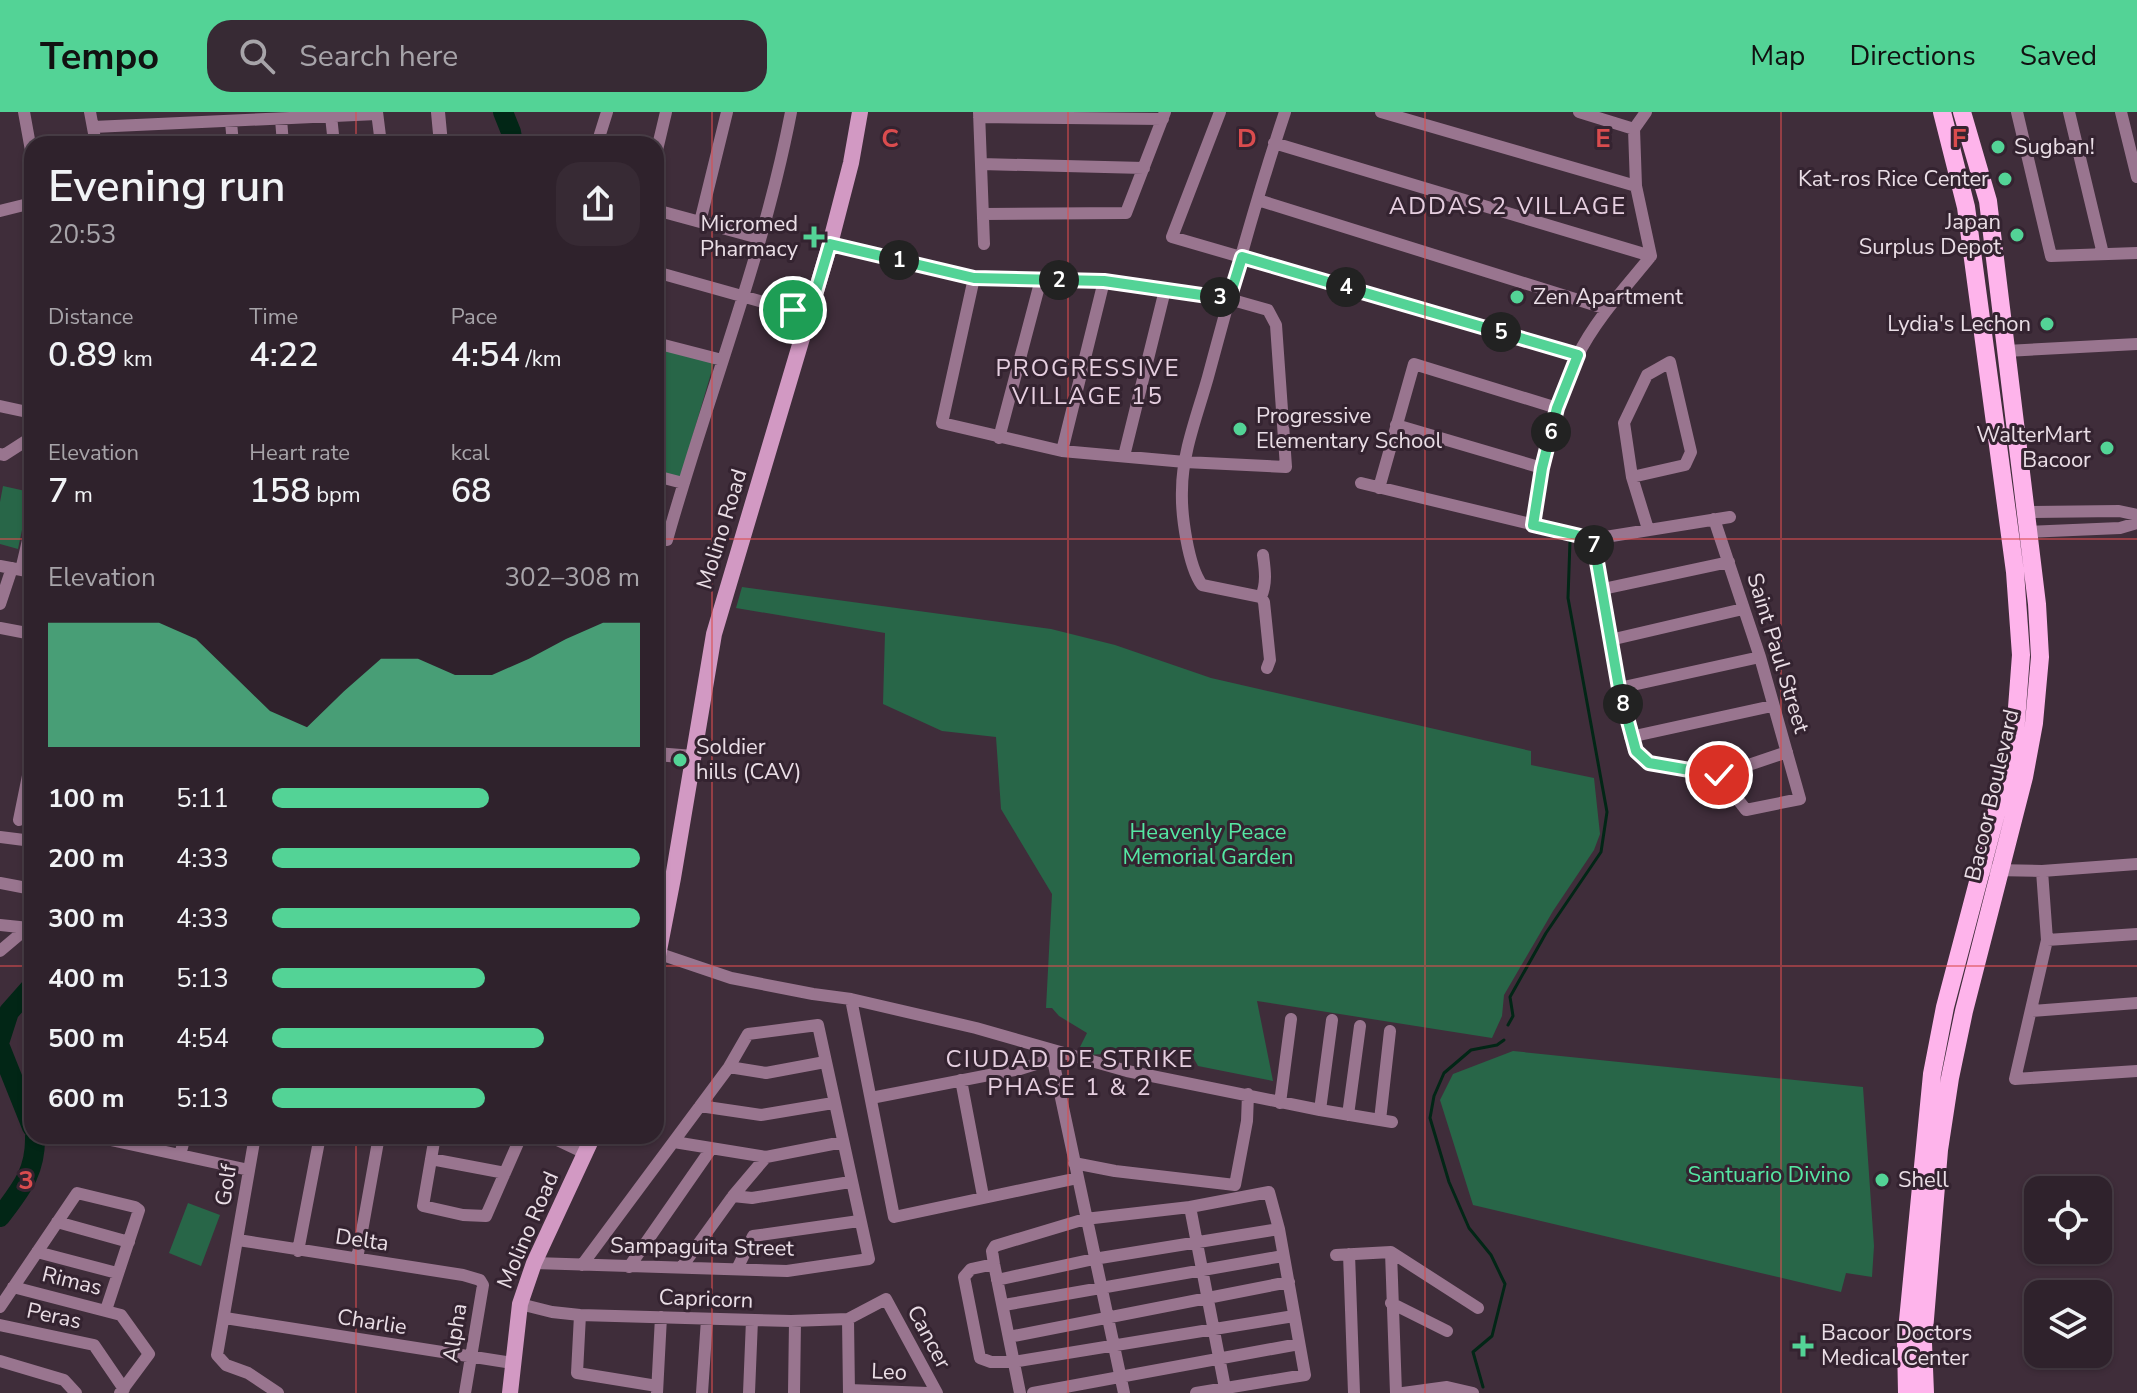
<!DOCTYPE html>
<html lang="en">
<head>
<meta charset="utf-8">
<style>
  body { margin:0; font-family:"Nunito Sans",sans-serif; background:#372a34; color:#f1f3f6; height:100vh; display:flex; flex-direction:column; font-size:30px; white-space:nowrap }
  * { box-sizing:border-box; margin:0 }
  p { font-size:26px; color:#a7a4a9 }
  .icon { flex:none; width:44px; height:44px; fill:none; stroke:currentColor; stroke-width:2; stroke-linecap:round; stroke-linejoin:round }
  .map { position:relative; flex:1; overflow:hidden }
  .sheet { position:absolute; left:24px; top:24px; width:640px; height:1008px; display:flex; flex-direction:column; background:#2f222c; border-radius:24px; box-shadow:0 2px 6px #0004,0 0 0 2px #4a3f48 }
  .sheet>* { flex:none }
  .fabs { position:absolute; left:2024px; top:1064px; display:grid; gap:16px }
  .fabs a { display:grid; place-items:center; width:88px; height:88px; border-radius:16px; background:#2f222c; box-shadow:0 2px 6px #0004,0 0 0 2px #4a3f48; font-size:40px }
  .pin { position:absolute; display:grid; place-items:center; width:68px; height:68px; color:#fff; margin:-34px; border:4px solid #fff; border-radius:50%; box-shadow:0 2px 8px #0007 }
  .km { position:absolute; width:40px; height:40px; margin:-20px; border-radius:50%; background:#222; color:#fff; font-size:22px; line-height:40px; text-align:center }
  .round { display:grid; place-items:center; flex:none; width:84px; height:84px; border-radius:24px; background:#372a34 }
  .summary { display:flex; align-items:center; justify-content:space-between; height:136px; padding:0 24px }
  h1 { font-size:44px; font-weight:600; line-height:60px }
  .figures { display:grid; grid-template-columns:repeat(3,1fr); gap:12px; height:136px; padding:8px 24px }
  .figures div { display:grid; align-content:center }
  .figures b { font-size:34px; font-weight:600 }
  .figures small { font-size:22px; font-weight:400 }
  .figures p { font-size:22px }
  .chart { height:224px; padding:16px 24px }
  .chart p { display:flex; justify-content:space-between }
  .chart svg { width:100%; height:144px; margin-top:8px; fill:#53d396; opacity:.7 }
  ul { padding:0 24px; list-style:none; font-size:26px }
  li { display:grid; grid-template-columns:128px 96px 1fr; align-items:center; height:60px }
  li i { height:20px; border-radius:10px; background:#53d396 }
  header { display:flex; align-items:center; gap:48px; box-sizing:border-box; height:112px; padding:0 40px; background:#53d396; color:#111 }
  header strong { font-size:38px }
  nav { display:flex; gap:44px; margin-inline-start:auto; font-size:28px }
  .search { width:560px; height:72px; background:#372a34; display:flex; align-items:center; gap:20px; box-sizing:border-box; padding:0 28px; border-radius:24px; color:#a7a4a9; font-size:30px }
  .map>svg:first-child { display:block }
  .green { fill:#286648 }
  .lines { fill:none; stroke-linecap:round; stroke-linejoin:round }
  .stream { stroke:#022616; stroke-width:3 }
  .river { stroke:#022616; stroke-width:20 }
  .minor { stroke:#99758f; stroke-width:12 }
  .tertiary { stroke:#99758f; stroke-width:14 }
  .secondary { stroke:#d299c3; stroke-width:16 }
  .primary { stroke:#feb4eb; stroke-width:18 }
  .route-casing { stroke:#fff; stroke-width:16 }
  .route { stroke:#53d396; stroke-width:10 }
  .grid { fill:none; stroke:#da4c4e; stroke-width:2; stroke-opacity:0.55 }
  .poi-dot { fill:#53d396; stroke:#342330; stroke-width:3 }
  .labels { text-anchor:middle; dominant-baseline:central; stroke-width:6; stroke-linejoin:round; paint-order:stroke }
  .poi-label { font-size:22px; fill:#eadee6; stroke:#342330; text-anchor:start }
  .street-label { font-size:22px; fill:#eadee6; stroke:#342330 }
  .park-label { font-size:22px; fill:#55e7a3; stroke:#342330 }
  .neighbourhood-label { font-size:24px; letter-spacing:2px; fill:#e6cfe0; stroke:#342330 }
  .grid-label { font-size:26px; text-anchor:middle; font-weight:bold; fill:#da4c4e; stroke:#342330; stroke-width:6; stroke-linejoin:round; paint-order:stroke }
</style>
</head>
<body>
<header>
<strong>Tempo</strong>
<div class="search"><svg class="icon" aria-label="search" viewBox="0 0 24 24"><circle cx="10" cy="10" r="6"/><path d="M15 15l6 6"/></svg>Search here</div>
<nav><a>Map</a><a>Directions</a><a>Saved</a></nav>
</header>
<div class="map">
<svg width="2137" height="1281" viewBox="0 0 2137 1281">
  <rect width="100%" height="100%" fill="#3f2d3a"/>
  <path class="green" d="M 656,235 L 714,251 L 680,367 L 656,361 Z
    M 3,374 L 30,380 L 18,437 L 0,432 L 0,390 Z
    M 742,475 L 1051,517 L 1115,533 L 1211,566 L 1531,639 L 1531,653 L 1594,666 L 1600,722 L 1594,738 L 1553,799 L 1504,883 L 1502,904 L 1492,926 L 1257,889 L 1273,969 L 1198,954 L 1189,938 L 1084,943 L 1078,939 L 1087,921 L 1059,904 L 1052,896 L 1046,896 L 1052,782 L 1001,697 L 996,625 L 942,619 L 883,592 L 885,521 L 736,496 Z
    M 1513,939 L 1863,975 L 1874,1134 L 1872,1165 L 1846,1161 L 1841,1180 L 1473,1093 L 1440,988 L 1453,962 Z
    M 188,1091 L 220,1103 L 201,1154 L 169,1141 Z"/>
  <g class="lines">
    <path class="stream" d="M 1508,913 L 1513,904 L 1510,885 L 1546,821 L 1601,740 L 1607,700 L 1568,486 L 1570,429
      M 1483,1275 L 1473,1240 L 1492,1224 L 1505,1172 L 1491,1143 L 1469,1116 L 1449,1070 L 1430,1006 L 1434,984 L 1444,961 L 1471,938 L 1497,933 L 1504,928"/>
    <path class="river" d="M 503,0 L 511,20 L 513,32
      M 0,928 L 9,900 L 32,874
      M 0,935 L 32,1015
      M 0,1105 C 21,1077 36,1060 35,1024"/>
    <path class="minor" d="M 24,0 L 32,44
      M 90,0 L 96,32
      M 377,0 L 381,32
      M 979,0 L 984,132
      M 1220,0 L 1172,125 L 1578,243
      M 1381,0 L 1636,74
      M 1579,0 L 1634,17
      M 2017,0 L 2051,144 L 2137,141
      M 2069,0 L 2103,142
      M 2121,0 L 2137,65
      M 331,4 L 334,32
      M 979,5 L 1163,7
      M 281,7 L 283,32
      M 231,10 L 233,32
      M 93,15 L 377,2
      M 1274,31 L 1651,144
      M 597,32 L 607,0
      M 656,42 L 666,0
      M 981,52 L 1144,56
      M 1258,88 L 1607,197
      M 656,98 L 759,126
      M 0,99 L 32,91
      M 983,102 L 1126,101 L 1165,0
      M 700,110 L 727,0
      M 830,132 L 974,166 L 1104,169 L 1229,187 L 1268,198 L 1276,213 L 1286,355 L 1185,350 L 1062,339 L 942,311 L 974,166
      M 656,160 L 809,203
      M 656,231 L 722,248
      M 2006,239 L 2137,232
      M 0,294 L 32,301
      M 1396,313 L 1542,356
      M 999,326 L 1041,167
      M 1062,339 L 1104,169
      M 0,342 L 4,343 L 32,325
      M 1124,344 L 1165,178
      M 656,364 L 683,371
      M 1632,365 L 1685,353 L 1691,340 L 1670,250 L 1647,263 L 1624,311 L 1632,365 L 1648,417
      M 1361,371 L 1593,427 L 1730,405
      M 1379,376 L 1414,252 L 1557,296
      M 2026,400 L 2119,399 L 2137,403
      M 1714,407 L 1760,545 L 1800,687 L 1746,698 L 1719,663
      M 1533,413 C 1542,355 1552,298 1577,245 C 1595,208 1625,176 1651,144 L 1636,74 L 1634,17 L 1646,0
      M 2029,420 L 2120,416 L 2137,411
      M 656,427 L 667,428 C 707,285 763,146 791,0
      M 1593,427 L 1619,576 L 1636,639 L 1649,651 L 1719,663 L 1787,640
      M 0,454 L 32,460
      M 21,458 L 32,411
      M 1603,477 L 1729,450
      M 1261,485 C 1267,471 1265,458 1263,443
      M 0,492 L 12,456
      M 0,516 L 32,522
      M 1610,528 L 1743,497
      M 1267,556 L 1270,548 L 1264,490 L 1261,485 L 1202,473 C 1188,454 1181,402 1182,378 C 1182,341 1198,301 1208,265 C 1232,176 1256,87 1285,0
      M 1619,576 L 1760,545
      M 1630,625 L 1772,594
      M 19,708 L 32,644
      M 0,725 L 32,729
      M 1993,758 L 2042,759 L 2137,752
      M 2042,759 L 2047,828 L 2015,967 L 2137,959
      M 0,771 L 32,777
      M 0,813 L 29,816
      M 2047,828 L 2137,822
      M 0,839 L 32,812
      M 660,842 L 731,866 L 813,882 L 851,887 L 976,916 L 1127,959 L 1320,998 L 1392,1010
      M 851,887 L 894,1105 L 1078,1066
      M 2031,899 L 2137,891
      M 1051,939 L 1124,1281
      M 729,955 L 766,961 L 825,950
      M 961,968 L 983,1084
      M 871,986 L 1020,957 L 1052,947
      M 1280,991 L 1291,907
      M 700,994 L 761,1003 L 833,991
      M 1320,998 L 1332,908
      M 1348,1003 L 1360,914
      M 1380,1008 L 1390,919
      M 104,1024 L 106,1027 L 249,1058
      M 255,1024 L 217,1243 L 226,1253 L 248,1261 L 278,1281
      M 435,1024 L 423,1094 L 463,1103 L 486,1104 L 521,1024
      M 549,1024 L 585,1041
      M 674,1030 L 766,1045 L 843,1030
      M 180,1043 L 185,1024
      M 431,1047 L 505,1061
      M 1074,1051 L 1115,1059 L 1235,1073 L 1247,1009 L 1248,982
      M 733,1084 L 752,1086 L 850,1070
      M 1190,1095 L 1225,1276
      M 57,1110 L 129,1130
      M 238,1128 L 463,1163 L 480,1168 L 483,1173 L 465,1281
      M 298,1139 L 320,1024
      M 37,1140 L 117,1161
      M 1391,1140 L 1396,1281
      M 1349,1142 L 1354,1281
      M 1336,1143 L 1391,1140 L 1478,1196
      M 357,1147 L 379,1024
      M 534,1151 L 787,1159 L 869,1147 L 818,913 L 748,922 L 729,955 L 582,1153
      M 994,1152 L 971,1157 L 964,1165 L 980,1246 L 991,1250 L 1013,1250 L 1294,1204
      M 629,1155 L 711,1037
      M 681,1156 L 733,1084 L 766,1045
      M 737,1157 L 753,1124 L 859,1109
      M 997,1168 L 1094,1147 L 1279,1117
      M 13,1175 L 121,1203 L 149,1242 L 120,1281
      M 1391,1191 L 1447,1219
      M 520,1192 L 552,1200 L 580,1203 L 791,1209 L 848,1207 L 886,1187 L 937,1281
      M 1004,1193 L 1283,1144
      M 0,1195 L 77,1081 L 135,1095 L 139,1098 L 106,1198
      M 580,1203 L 577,1261 L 657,1274
      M 225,1206 L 512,1251
      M 848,1207 L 849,1281
      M 0,1213 L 94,1233 L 124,1277
      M 1009,1225 L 1289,1170
      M 0,1249 L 64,1268 L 76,1281
      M 849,1278 L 928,1281
      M 657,1281 L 661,1205
      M 702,1281 L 707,1207
      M 749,1281 L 752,1208
      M 794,1281 L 795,1209
      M 1020,1281 L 994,1152 L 992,1139 L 995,1134 L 1085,1107 L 1190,1095 L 1269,1080 L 1279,1117 L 1305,1263 L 1196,1281
      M 1033,1281 L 1299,1232
      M 1403,1281 L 1447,1275 L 1473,1281"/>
    <path class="tertiary" d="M 438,0 L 441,32
      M 656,642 L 693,645"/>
    <path class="secondary" d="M 656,854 L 673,766 L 714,522 L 830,132 L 851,51 L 860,0
      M 510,1281 L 520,1192 L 534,1151 L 593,1024"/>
    <path class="primary" d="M 1907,1281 L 1906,1229 L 1932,962 L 1945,895 L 2007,660 L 2016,609 L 2021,543 L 2015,460 L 1966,95 L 1942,0
      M 1925,1281 L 1923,1231 L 1939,1038 L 1950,966 L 1964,899 L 2024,665 L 2034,611 L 2040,545 L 2037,492 L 1988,89 L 1962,0"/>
  </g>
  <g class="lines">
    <defs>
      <path id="route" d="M 793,198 L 809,203 L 830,132 L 974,166 L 1104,169 L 1229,187 L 1242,145 L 1578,243 L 1557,296 L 1542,356 L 1533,413 L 1593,427 L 1619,576 L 1636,639 L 1649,651 L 1719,663"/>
    </defs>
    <use href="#route" class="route-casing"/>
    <use href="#route" class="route"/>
  </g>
  <path class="grid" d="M 356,0 L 356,32M 712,0 L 712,1281M 1068,0 L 1068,1281M 1425,0 L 1425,1281M 1781,0 L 1781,1281M 0,427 L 32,427M 656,427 L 2137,427M 0,854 L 32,854M 656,854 L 2137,854M 356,1024 L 356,1281"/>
  <g class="poi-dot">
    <circle cx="1998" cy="35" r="8"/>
    <circle cx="2005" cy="67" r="8"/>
    <circle cx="2017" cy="123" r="8"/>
    <path d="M810 113h8v8h8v8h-8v8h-8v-8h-8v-8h8z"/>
    <circle cx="1517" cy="185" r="8"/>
    <circle cx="2047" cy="212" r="8"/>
    <circle cx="1240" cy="317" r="8"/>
    <circle cx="2107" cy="336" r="8"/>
    <circle cx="680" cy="648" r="8"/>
    <circle cx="1882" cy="1068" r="8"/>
    <path d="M1799 1222h8v8h8v8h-8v8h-8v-8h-8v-8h8z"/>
  </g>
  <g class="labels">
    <g class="poi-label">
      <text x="2014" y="35">Sugban!</text>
      <text x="1989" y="67" text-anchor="end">Kat-ros Rice Center</text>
      <text x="2001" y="110" text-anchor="end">Japan<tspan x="2001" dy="25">Surplus Depot</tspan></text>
      <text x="798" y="112" text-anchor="end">Micromed<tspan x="798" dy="25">Pharmacy</tspan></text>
      <text x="1533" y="185">Zen Apartment</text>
      <text x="2031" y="212" text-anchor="end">Lydia's Lechon</text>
      <text x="1256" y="304">Progressive<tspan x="1256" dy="25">Elementary School</tspan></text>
      <text x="2091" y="323" text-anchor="end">WalterMart<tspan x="2091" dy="25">Bacoor</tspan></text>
      <text x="696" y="635">Soldier<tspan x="696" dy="25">hills (CAV)</tspan></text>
      <text x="1898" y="1068">Shell</text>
      <text x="1821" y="1221">Bacoor Doctors<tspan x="1821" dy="25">Medical Center</tspan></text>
    </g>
    <g class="street-label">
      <text transform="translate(722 417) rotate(-73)">Molino Road</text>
      <text transform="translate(1778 541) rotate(73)">Saint Paul Street</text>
      <text transform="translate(1992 683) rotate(-77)">Bacoor Boulevard</text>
      <text transform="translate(226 1073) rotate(-81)">Golf</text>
      <text transform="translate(528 1118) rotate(-67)">Molino Road</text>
      <text transform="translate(362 1128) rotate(8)">Delta</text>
      <text transform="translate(702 1135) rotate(1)">Sampaguita Street</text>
      <text transform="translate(72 1169) rotate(14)">Rimas</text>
      <text transform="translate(706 1187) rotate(2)">Capricorn</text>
      <text transform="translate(54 1204) rotate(12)">Peras</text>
      <text transform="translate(372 1210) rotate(9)">Charlie</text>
      <text transform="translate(455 1221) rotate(-81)">Alpha</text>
      <text transform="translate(929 1225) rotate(62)">Cancer</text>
      <text transform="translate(889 1260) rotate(2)">Leo</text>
    </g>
    <g class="park-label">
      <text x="1208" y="720">Heavenly Peace<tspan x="1208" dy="25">Memorial Garden</tspan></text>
      <text x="1769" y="1063">Santuario Divino</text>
    </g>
    <g class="neighbourhood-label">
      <text x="1508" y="94">ADDAS 2 VILLAGE</text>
      <text x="1088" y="256">PROGRESSIVE<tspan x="1088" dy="28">VILLAGE 15</tspan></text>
      <text x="1070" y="947">CIUDAD DE STRIKE<tspan x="1070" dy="28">PHASE 1 &amp; 2</tspan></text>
    </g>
  </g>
  <g class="grid-label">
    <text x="890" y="35">C</text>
    <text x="1247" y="35">D</text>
    <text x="1603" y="35">E</text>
    <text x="1959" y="35">F</text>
    <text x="26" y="1077">3</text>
  </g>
</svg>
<div class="fabs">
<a><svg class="icon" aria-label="locate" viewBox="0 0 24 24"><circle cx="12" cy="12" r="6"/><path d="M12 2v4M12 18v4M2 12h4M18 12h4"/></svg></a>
<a><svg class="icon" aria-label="layers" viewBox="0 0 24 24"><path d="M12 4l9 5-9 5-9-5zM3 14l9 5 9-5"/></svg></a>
</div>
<div class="pin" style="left:793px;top:198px;background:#1e9e55"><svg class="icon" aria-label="arrive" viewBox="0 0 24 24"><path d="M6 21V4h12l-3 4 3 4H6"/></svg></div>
<div class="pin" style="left:1719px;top:663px;background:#d93025"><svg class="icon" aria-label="check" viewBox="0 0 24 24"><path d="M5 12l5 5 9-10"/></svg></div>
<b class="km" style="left:899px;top:148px">1</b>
<b class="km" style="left:1059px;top:168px">2</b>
<b class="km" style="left:1220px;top:185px">3</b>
<b class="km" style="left:1346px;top:175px">4</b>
<b class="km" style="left:1501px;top:220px">5</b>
<b class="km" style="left:1551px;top:320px">6</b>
<b class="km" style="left:1594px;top:433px">7</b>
<b class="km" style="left:1623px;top:592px">8</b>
<section class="sheet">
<div class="summary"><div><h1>Evening run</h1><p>20:53</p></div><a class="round"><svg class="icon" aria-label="share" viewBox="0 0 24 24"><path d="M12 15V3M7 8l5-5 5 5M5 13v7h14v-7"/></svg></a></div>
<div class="figures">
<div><p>Distance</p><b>0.89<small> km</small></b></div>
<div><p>Time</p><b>4:22</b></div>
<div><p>Pace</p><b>4:54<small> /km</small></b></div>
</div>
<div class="figures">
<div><p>Elevation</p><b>7<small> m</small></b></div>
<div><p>Heart rate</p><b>158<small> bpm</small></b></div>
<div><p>kcal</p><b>68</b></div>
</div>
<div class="chart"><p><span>Elevation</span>302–308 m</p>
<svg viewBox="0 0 160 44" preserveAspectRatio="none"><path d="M0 44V6L10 6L20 6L30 6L40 11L50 22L60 33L70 38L80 27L90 17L100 17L110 22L120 22L130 17L140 11L150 6L160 6V44z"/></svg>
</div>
<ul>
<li><b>100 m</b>5:11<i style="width:59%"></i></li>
<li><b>200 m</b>4:33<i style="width:100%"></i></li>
<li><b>300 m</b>4:33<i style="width:100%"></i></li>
<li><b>400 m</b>5:13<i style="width:58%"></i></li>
<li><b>500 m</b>4:54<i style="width:74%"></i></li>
<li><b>600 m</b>5:13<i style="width:58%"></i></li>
</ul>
</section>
</div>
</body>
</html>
